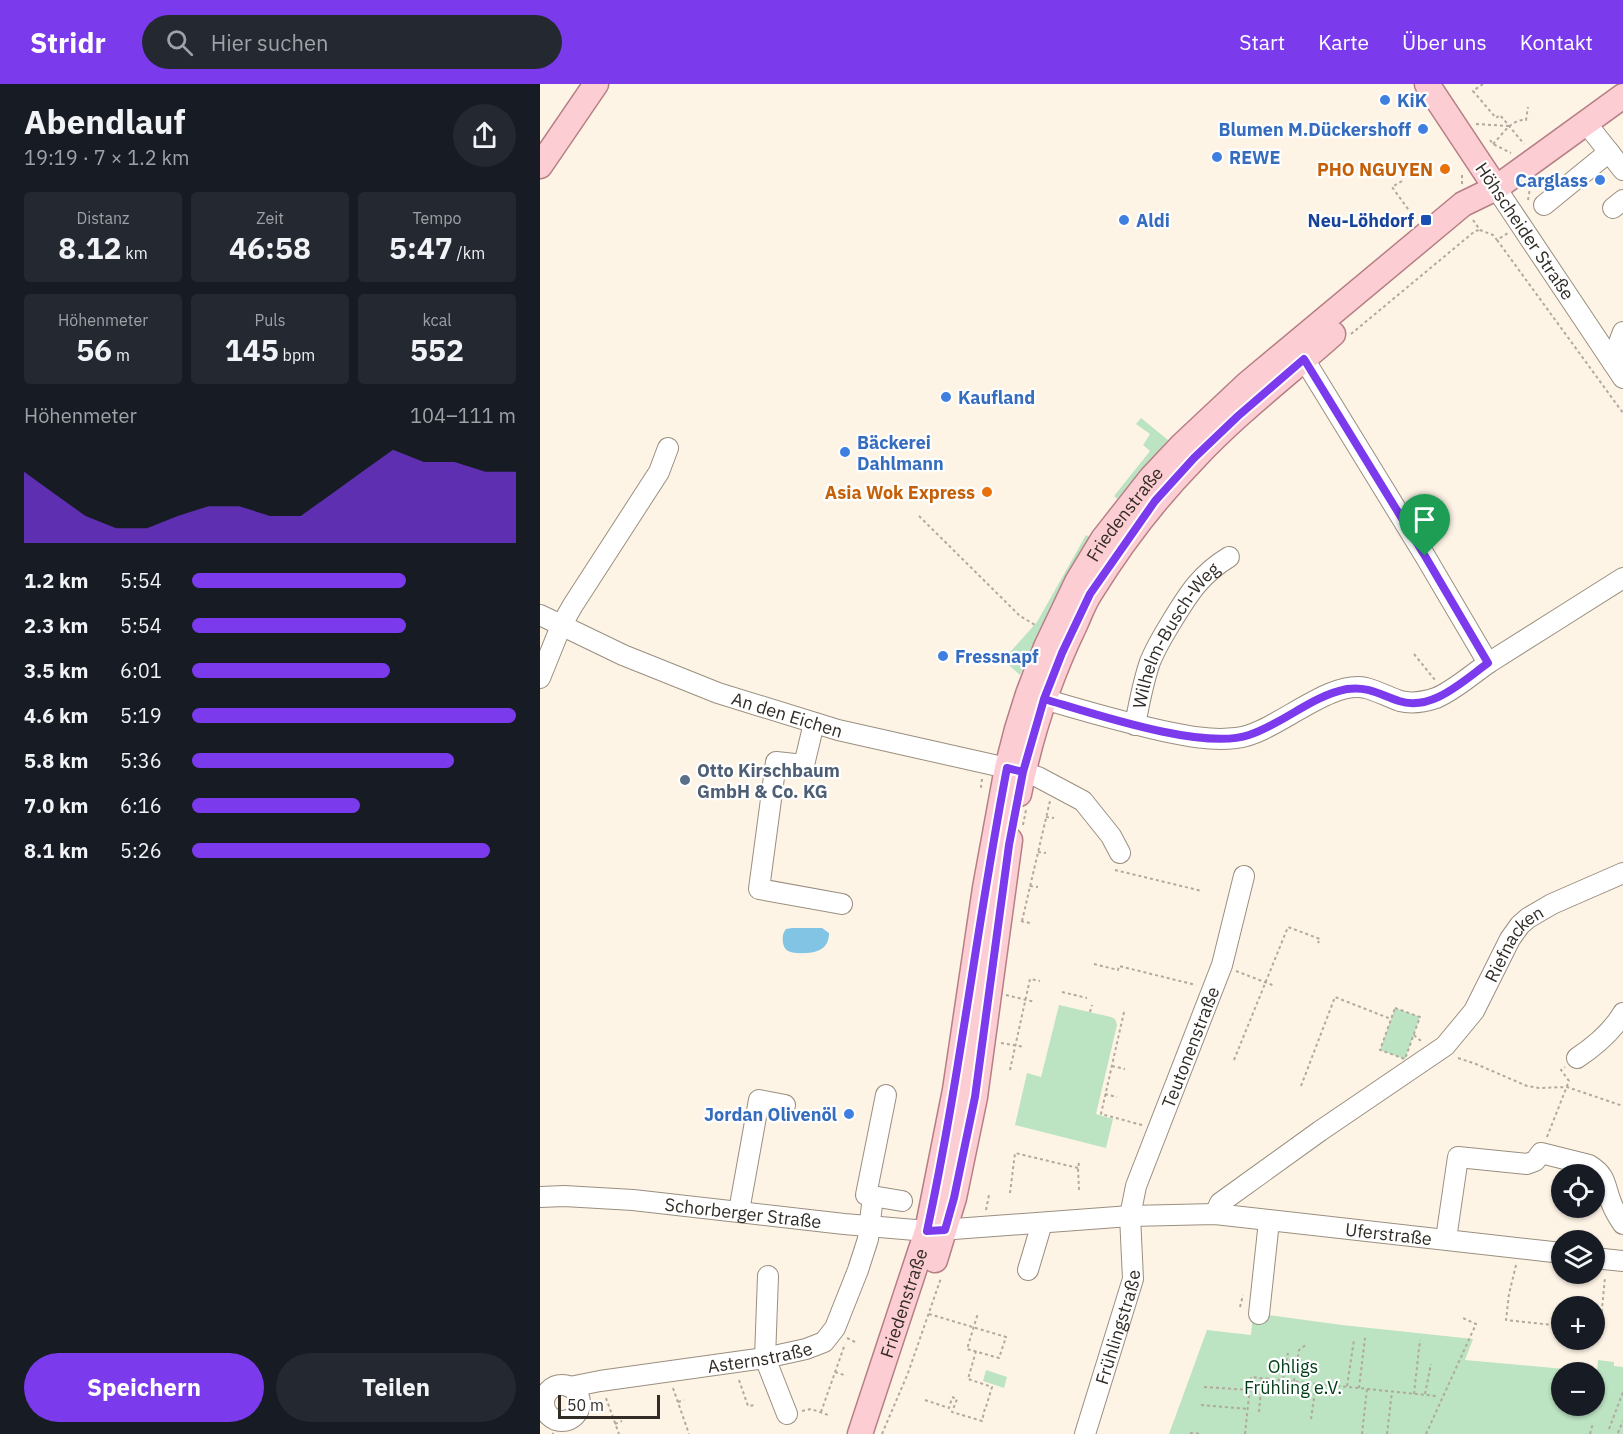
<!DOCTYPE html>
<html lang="de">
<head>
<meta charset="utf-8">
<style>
  body { margin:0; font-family:"IBM Plex Sans",sans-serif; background:#242831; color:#f1f3f6; height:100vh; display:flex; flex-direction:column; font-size:22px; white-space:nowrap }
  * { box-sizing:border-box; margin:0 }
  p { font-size:20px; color:#9ea1a6 }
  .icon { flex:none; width:33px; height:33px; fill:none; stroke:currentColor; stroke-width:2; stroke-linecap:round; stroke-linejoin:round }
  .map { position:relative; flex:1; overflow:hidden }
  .panel { display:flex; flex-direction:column; background:#171b24; width:540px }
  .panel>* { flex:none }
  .fabs { position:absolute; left:1011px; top:1080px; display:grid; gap:12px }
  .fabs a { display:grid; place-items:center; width:54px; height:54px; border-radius:50%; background:#171b24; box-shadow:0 2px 4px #0004; font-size:30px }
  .scale { position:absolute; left:18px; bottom:15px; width:102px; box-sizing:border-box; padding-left:6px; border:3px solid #312c26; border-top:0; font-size:16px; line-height:21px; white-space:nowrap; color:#312c26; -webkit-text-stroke:4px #fff; paint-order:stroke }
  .pin { position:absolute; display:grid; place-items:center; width:51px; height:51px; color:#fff; margin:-62px -26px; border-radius:50% 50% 50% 0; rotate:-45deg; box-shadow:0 0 6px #0007 }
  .pin .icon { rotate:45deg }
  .round { display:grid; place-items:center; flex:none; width:63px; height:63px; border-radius:32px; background:#242831 }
  .summary { display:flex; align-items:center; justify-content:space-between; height:102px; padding:0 24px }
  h1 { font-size:33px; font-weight:800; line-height:45px }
  .metrics { display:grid; grid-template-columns:repeat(3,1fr); gap:9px; height:102px; padding:6px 24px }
  .metrics div { display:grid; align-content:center; border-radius:6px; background:#242831; text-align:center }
  .metrics b { font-size:30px; font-weight:800 }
  .metrics small { font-size:16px; font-weight:400 }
  .metrics p { font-size:16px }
  .chart { height:168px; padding:12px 24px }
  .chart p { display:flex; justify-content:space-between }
  .chart svg { width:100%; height:108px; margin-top:6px; fill:#7c3aed; opacity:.7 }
  .action { display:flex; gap:12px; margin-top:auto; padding:12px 24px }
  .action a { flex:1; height:69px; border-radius:36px; background:#7c3aed; color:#fff; font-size:24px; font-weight:800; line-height:69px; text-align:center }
  .action a+a { background:#242831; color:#f1f3f6 }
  ul { padding:0 24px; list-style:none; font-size:20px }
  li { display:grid; grid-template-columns:96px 72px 1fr; align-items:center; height:45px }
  li i { height:15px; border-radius:8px; background:#7c3aed }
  header { display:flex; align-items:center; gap:36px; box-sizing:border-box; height:84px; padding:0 30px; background:#7c3aed; color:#fff }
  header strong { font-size:28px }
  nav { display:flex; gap:33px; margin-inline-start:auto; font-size:21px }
  .search { width:420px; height:54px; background:#242831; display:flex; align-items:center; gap:15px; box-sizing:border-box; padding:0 21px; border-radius:33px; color:#9ea1a6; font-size:22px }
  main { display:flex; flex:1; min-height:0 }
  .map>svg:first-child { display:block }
  .green { fill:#bce3c2; fill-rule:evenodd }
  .water { fill:#81c4e3 }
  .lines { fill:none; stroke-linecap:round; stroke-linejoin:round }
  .minor-casing { stroke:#9a8f7f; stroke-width:22 }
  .major-casing { stroke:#b57f85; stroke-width:27 }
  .path { stroke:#b1a99e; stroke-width:2; stroke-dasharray:3 3; stroke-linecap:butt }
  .minor { stroke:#fff; stroke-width:20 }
  .major { stroke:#fdcdd4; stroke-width:24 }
  .route-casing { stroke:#fff; stroke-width:12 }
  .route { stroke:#7c3aed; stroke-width:8 }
  .shop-dot { fill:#3f7fe0; stroke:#fff; stroke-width:2 }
  .food-dot { fill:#e8710a; stroke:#fff; stroke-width:2 }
  .transit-dot { fill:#1a4fb4; stroke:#fff; stroke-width:2 }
  .service-dot { fill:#5c6f8a; stroke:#fff; stroke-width:2 }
  .labels { text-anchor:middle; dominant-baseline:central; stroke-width:4.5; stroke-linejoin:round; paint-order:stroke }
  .shop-label { font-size:18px; font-weight:bold; fill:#366cbe; stroke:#fff; text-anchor:start }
  .food-label { font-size:18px; font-weight:bold; fill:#c56008; stroke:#fff; text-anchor:end }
  .transit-label { font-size:18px; font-weight:bold; fill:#164399; stroke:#fff; text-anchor:end }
  .street-label { font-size:18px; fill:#312c26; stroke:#fff }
  .service-label { font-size:18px; font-weight:bold; fill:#4e5e75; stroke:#fff; text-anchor:start }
  .park-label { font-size:18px; fill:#003d16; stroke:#fff }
</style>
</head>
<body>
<header>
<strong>Stridr</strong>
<div class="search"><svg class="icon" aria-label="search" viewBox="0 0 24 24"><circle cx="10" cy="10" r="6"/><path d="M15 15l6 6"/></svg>Hier suchen</div>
<nav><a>Start</a><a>Karte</a><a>Über uns</a><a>Kontakt</a></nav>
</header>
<main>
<section class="panel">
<div class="summary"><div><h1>Abendlauf</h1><p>19:19 · 7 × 1.2 km</p></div><a class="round"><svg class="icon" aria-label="share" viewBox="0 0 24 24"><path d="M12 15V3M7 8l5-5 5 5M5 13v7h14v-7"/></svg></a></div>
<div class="metrics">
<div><p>Distanz</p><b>8.12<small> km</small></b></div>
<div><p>Zeit</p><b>46:58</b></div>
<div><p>Tempo</p><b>5:47<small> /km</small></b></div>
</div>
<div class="metrics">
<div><p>Höhenmeter</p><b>56<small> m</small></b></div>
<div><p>Puls</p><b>145<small> bpm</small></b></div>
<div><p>kcal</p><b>552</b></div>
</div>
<div class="chart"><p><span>Höhenmeter</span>104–111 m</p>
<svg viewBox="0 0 160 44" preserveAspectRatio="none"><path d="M0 44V15L10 24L20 33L30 38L40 38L50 33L60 29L70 29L80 33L90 33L100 24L110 15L120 6L130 11L140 11L150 15L160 15V44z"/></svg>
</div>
<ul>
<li><b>1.2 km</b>5:54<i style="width:66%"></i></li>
<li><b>2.3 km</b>5:54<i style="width:66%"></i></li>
<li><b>3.5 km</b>6:01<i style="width:61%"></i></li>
<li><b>4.6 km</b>5:19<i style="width:100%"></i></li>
<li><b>5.8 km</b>5:36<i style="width:81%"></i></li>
<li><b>7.0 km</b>6:16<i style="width:52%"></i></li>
<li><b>8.1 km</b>5:26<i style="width:92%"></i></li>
</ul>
<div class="action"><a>Speichern</a><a>Teilen</a></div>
</section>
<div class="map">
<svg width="1083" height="1350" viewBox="0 0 1083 1350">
  <rect width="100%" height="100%" fill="#fef4e6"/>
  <path class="green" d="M 601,334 L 628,356 L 577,415 L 574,412 L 610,367 L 603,361 L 610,350 L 596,340 Z
    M 546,451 L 551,454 C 523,498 500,543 480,591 L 463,576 L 497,538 Z
    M 519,921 L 571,933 L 575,935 L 577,941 L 556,1030 L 573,1035 L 566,1064 L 475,1041 L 487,989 L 501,993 Z
    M 855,924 L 880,933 L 865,975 L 840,966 Z
    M 713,1229 L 802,1241 L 933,1255 L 925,1276 L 1057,1288 L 1058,1276 L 1074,1278 L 1074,1282 L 1083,1283 L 1083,1350 L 629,1350 L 667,1246 L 711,1251 ZM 1022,1288 L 1054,1288 L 1054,1322 L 1022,1322 Z
    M 446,1286 L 467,1293 L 464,1304 L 443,1297 Z"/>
  <path class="water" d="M 252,844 L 282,844 L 289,849 C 289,863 280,868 267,869 C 258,869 245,871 243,859 C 242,853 243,849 246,845 Z"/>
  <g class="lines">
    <defs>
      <g id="minor">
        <path d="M 1069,68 L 1083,86"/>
        <path d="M 956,104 L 1083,294"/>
        <path d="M 1004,121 L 1069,68 L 1046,39"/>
        <path d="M 1073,124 L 1083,116"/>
        <path d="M 764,275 L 885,472 L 948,579"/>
        <path d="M 1073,279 L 1075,269 L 1083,248"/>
        <path id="s1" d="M 0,531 L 83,571 L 178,609 L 298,646 L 467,684 L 498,693 L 543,717 L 571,752 L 580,769"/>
        <path d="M 0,594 L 21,542 L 33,521 L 119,388 L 128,364"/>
        <path d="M 504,615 C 544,627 583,638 623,647 C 647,652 671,657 696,654 C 733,651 788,595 826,604 C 837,607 849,613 860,617 C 872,620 884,618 896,614 C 915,606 932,590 950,578 C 994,550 1039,522 1083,494"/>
        <path d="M 274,639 L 264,681 L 236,678 L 219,805 L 302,820"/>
        <path id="s2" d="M 595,641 C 599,620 603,598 610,578 C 616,563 624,550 632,537 C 649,509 661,490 689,473"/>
        <path d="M 1037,974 C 1055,962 1072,948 1083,929"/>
        <path d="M 346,1011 L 326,1111 L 362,1117"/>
        <path id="s3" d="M 0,1113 L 24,1112 L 93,1116 L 304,1140 L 387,1147 L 590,1132 L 675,1130 L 1022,1169"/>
        <path d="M 199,1127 L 219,1016 L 245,1021"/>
        <path id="s4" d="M 675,1130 L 680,1119 L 780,1047 L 905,962 L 934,927 L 970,855 L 980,841 L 988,834 L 1012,820 L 1083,789"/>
        <path d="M 906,1155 L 918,1073 L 987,1080 L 995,1077 L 1001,1069 L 1049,1081 C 1067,1092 1064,1100 1071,1118 C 1074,1126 1078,1133 1083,1140"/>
        <path d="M 1054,1174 L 1083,1177"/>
        <path d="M 488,1186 L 502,1139"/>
        <path d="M 228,1192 L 225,1274 L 247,1330"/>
        <path d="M 719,1230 L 729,1137"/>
        <circle cx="22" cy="1319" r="18"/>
        <path id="s5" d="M 30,1303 L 60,1297 L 225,1274 L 266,1265 L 284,1258 L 295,1244 L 318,1186 L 328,1155 L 333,1112"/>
        <path id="s6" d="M 545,1350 L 593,1195 L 590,1132 L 596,1102 L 682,881 L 704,792"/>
      </g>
      <g id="major">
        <path d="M 887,0 L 956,104"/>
        <path d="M 0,82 L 56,0"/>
        <path d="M 479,710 C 490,653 510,593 535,541 C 540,530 544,518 551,508 C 580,461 615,415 654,375 C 697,329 747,291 793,250"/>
        <path d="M 395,1176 L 414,1114 L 435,1013 L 470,756"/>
        <path id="s7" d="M 320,1350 L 387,1147 L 415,1006 L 445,804 L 467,684 L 477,645 L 488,610 L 506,563 L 537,498 L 563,455 L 611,394 L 642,361 L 707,300 L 923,120 L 956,104 L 1083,12"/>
      </g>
    </defs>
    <use href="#minor" class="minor-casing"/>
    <use href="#major" class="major-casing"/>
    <path class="path" d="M 943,0 L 933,7 L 956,34 L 960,31 L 984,60
      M 936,40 L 969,42
      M 950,56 L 953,60 L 971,69
      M 953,60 C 963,50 971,35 986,36 L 988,23
      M 862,97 L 852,103 L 876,136
      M 922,100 L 922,88
      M 988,116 L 990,104
      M 933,136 L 940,146 L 953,151 L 957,156 L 968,149
      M 957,156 L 1083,329
      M 811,250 L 935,147 L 940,146
      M 379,432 L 480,532 L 497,542
      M 874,570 L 895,596
      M 442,695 L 441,703 L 444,705
      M 506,733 L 514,734
      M 483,741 L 486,726
      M 498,768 L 506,769
      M 575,786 L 662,807
      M 490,802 L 498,803
      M 481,837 L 490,839
      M 482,837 L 510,717
      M 554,880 L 578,886 L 579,882 L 656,901
      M 696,887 L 735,902
      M 522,908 L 547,914
      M 466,911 L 495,918
      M 855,924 L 880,933 L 865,975 L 840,966 Z
      M 550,928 L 552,921
      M 584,928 L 561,1030 L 602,1041
      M 874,951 L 881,957
      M 461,959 L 484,963
      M 918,974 L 936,980 L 987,1002 L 999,1004 L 1027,1003 L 1083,1022
      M 694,976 L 748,843 L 780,855 L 778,859
      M 572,982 L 585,985
      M 470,986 L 490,895 L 500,897
      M 761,1002 L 795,913 L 851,935
      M 565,1010 L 577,1013
      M 1007,1053 L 1029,997 L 1021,986 L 1025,983
      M 539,1079 L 538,1084 L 539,1106
      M 470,1109 L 475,1069 L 538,1084
      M 446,1126 L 449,1111
      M 976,1181 L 969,1210 L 966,1236 L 1022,1242
      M 700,1223 L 703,1211
      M 389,1230 L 466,1253 L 459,1274 L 427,1265 L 438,1229
      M 1054,1246 L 1060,1246 L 1065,1193
      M 307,1254 L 315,1258
      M 436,1267 L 428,1295 L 452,1303 L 446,1323 L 444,1323
      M 295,1288 L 304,1291
      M 743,1295 L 748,1269
      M 199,1296 L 208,1322 L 216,1321
      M 754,1297 L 759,1266 L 767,1260
      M 807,1302 L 814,1256
      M 664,1303 L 710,1306
      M 133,1304 L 149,1350
      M 819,1304 L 825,1254
      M 874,1310 L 880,1256
      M 885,1310 L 891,1280
      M 412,1313 L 417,1315 L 412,1328 L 442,1337 L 445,1324
      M 66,1314 L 79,1350
      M 385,1316 L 409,1324 L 412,1314
      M 138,1318 L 144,1316
      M 661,1321 L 708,1325
      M 262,1327 L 271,1325 L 288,1331
      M 281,1328 L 305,1260
      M 719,1328 L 722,1294
      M 1034,1332 L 1038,1322
      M 771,1335 L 776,1300
      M 75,1340 L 82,1337
      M 11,1343 L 13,1350
      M 1069,1345 L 1083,1308
      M 650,1349 L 661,1350
      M 1078,1349 L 1083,1337
      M 342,1350 L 368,1289 L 401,1194
      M 705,1350 L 711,1293 L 896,1312
      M 822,1350 L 827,1305
      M 847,1350 L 852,1308
      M 886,1350 L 936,1240 L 923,1234
      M 1050,1350 L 1053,1339"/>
    <use href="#minor" class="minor"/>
    <use href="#major" class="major"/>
  </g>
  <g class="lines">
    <defs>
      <path id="route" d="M 885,472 L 948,579 C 924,596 892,628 859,617 C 841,611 828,602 807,605 C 771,612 743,640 709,651 C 663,667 552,629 504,615 L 483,688 L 467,684 C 437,838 420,994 387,1147 L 405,1146 L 414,1114 L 435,1013 L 469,761 L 483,688 L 504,615 L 522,569 L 550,510 L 615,417 L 654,374 L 698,332 L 764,275 L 885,472"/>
    </defs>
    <use href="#route" class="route-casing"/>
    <use href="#route" class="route"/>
  </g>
  <g class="shop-dot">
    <circle cx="845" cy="16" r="6"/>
    <circle cx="883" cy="45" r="6"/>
    <circle cx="677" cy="73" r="6"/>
    <circle cx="1060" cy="96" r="6"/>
    <circle cx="584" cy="136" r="6"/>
    <circle cx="406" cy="313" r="6"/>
    <circle cx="305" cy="368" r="6"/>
    <circle cx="403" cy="572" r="6"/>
    <circle cx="309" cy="1030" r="6"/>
  </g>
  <g class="food-dot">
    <circle cx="905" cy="85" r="6"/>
    <circle cx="447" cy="408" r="6"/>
  </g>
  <rect class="transit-dot" x="880" y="130" width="12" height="12" rx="3"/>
  <circle class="service-dot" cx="145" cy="696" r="6"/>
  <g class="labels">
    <g class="shop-label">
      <text x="857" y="16">KiK</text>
      <text x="871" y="45" text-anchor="end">Blumen M.Dückershoff</text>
      <text x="689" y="73">REWE</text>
      <text x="1048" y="96" text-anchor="end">Carglass</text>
      <text x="596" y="136">Aldi</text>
      <text x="418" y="313">Kaufland</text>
      <text x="317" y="358">Bäckerei<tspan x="317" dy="21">Dahlmann</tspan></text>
      <text x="415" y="572">Fressnapf</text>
      <text x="297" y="1030" text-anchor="end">Jordan Olivenöl</text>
    </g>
    <g class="food-label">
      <text x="893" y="85">PHO NGUYEN</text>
      <text x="435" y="408">Asia Wok Express</text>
    </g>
    <g class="transit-label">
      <text x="874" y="136">Neu-Löhdorf</text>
    </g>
    <g class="street-label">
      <text transform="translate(985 147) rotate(56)">Höhscheider Straße</text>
      <text stroke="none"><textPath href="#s7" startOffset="966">Friedenstraße</textPath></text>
      <text stroke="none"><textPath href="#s2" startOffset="100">Wilhelm-Busch-Weg</textPath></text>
      <text stroke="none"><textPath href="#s1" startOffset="267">An den Eichen</textPath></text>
      <text stroke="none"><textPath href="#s4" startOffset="411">Riefnacken</textPath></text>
      <text stroke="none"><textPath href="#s6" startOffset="405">Teutonenstraße</textPath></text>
      <text stroke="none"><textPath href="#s3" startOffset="204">Schorberger Straße</textPath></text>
      <text stroke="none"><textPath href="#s3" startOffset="852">Uferstraße</textPath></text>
      <text stroke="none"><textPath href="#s7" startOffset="138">Friedenstraße</textPath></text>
      <text stroke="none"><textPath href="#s6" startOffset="112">Frühlingstraße</textPath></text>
      <text stroke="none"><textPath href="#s5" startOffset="192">Asternstraße</textPath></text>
    </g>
    <g class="service-label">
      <text x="157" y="686">Otto Kirschbaum<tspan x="157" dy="21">GmbH &amp; Co. KG</tspan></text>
    </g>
    <g class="park-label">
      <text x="753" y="1282">Ohligs<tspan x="753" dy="21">Frühling e.V.</tspan></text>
    </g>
  </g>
</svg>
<div class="fabs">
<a><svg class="icon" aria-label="locate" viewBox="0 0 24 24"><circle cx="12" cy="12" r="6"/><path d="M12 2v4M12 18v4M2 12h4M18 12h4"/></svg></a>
<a><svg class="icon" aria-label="layers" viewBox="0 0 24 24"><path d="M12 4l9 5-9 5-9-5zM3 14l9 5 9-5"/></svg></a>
<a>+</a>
<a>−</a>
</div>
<div class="scale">50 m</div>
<div class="pin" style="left:885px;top:472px;background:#1e9e55"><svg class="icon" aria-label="arrive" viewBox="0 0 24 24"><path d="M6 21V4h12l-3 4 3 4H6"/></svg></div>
</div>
</main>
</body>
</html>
